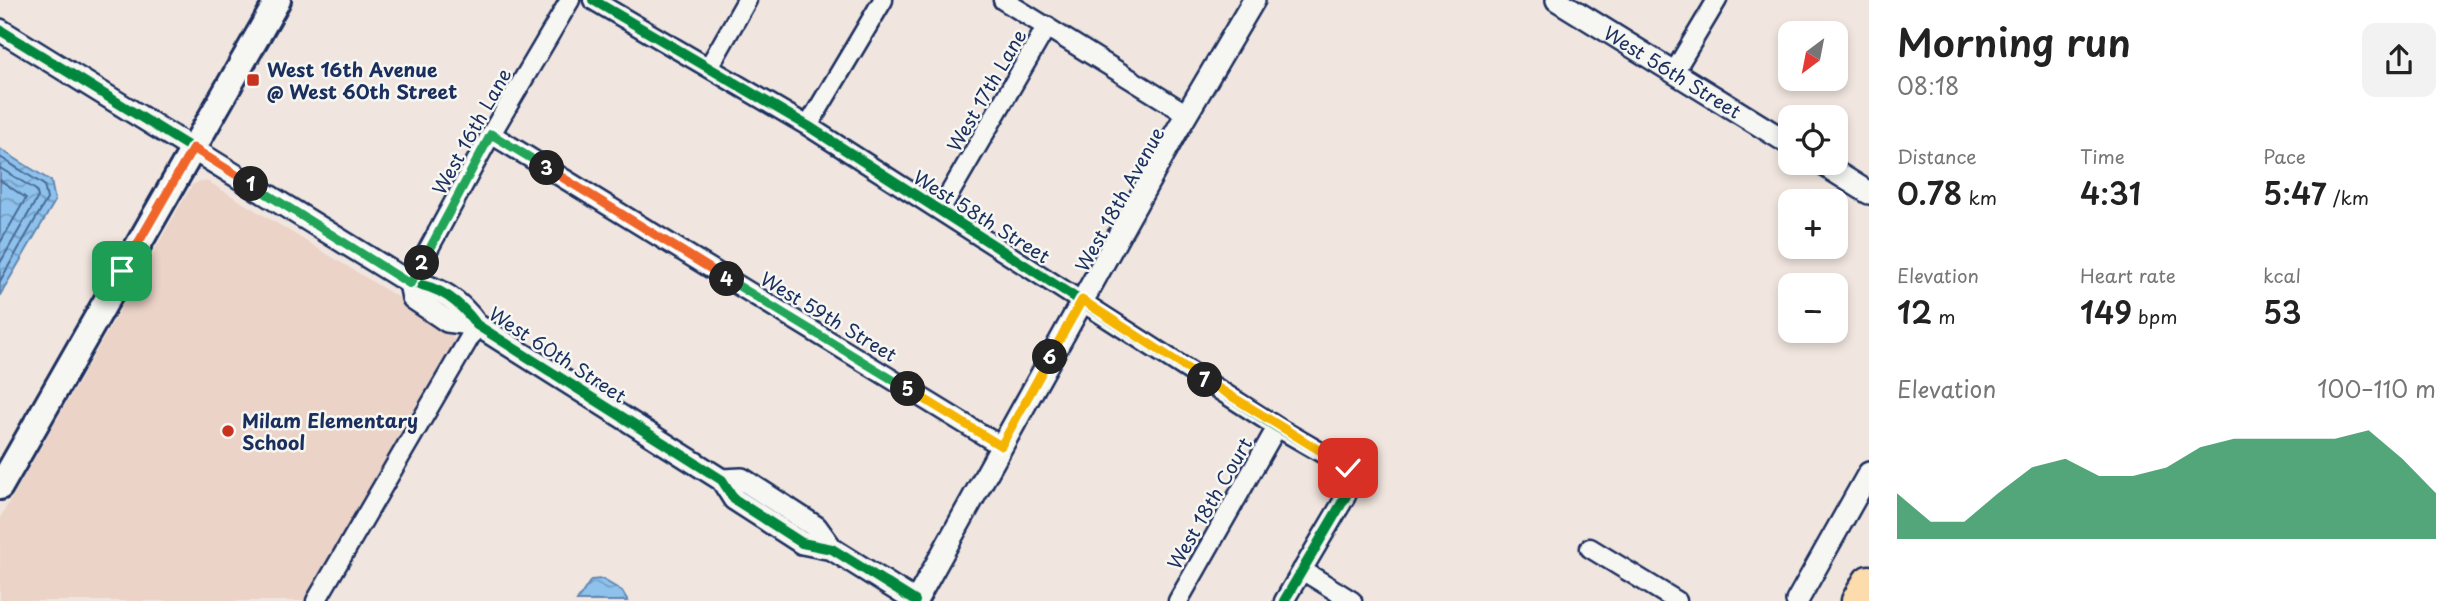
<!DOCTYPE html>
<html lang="en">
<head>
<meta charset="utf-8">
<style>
  body { margin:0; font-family:"Playpen Sans",sans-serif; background:#f2f2f2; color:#222; height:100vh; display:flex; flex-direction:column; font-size:26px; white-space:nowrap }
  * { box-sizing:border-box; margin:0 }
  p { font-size:23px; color:#767676 }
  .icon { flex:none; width:38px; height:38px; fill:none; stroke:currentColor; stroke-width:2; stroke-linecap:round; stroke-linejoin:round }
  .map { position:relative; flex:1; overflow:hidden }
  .sheet { display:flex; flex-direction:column; background:#fff; width:595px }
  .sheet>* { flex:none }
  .needle { width:46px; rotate:212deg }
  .controls { position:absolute; left:1778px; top:21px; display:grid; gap:14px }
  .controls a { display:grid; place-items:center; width:70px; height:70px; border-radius:14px; background:#fff; box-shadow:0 4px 10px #0003; font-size:35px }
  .pin { position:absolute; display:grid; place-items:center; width:60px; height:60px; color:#fff; margin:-30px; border-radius:14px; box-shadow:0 4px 10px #0006 }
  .km { position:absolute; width:35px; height:35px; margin:-18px; border-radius:50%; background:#222; color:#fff; font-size:19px; line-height:35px; text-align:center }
  .round { display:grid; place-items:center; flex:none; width:74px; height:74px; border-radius:14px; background:#f2f2f2 }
  .head { display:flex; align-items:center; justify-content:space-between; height:119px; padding:0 28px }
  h1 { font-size:38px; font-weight:600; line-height:52px }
  .metrics { display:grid; grid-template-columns:repeat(3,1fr); gap:10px; height:119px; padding:7px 28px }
  .metrics div { display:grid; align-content:center }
  .metrics b { font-size:30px; font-weight:600 }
  .metrics small { font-size:19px; font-weight:400 }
  .metrics p { font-size:19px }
  .chart { height:196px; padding:14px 28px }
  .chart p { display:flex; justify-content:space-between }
  .chart svg { width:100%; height:126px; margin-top:7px; fill:#0b8043; opacity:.7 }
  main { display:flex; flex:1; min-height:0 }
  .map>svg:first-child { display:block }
  .built { fill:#ebd3c8 }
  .water { fill:url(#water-waves); stroke:#6087b3; stroke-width:2 }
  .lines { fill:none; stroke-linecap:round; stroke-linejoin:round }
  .shore { stroke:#496a97; stroke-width:2 }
  .minor-casing { stroke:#1b2f5e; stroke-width:23 }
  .tertiary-casing { stroke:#1b2f5e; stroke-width:26 }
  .secondary-casing { stroke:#1b2f5e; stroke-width:30 }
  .motorway-casing { stroke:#1b2f5e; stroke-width:37 }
  .minor { stroke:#f6f6f2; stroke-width:18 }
  .tertiary { stroke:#f6f6f2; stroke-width:21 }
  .secondary { stroke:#f6f6f2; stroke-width:24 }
  .motorway { stroke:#fcdcac; stroke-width:32 }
  .cycleway-casing { stroke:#f6f6f2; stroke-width:15 }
  .cycleway { stroke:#00873e; stroke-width:10 }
  .split-1-casing { stroke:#fff; stroke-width:14 }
  .split-2-casing { stroke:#fff; stroke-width:14 }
  .split-3-casing { stroke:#fff; stroke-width:14 }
  .split-4-casing { stroke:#fff; stroke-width:14 }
  .split-5-casing { stroke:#fff; stroke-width:14 }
  .split-6-casing { stroke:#fff; stroke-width:14 }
  .split-7-casing { stroke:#fff; stroke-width:14 }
  .split-8-casing { stroke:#fff; stroke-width:14 }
  .split-1 { stroke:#f0652b; stroke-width:9 }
  .split-2 { stroke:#22a559; stroke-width:9 }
  .split-3 { stroke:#22a559; stroke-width:9 }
  .split-4 { stroke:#f0652b; stroke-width:9 }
  .split-5 { stroke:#22a559; stroke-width:9 }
  .split-6 { stroke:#f5b400; stroke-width:9 }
  .split-7 { stroke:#f5b400; stroke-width:9 }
  .split-8 { stroke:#f5b400; stroke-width:9 }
  .poi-dot { fill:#c8321e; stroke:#f6f6f2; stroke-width:2.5 }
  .labels { text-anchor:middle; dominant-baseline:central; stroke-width:5; stroke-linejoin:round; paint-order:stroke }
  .poi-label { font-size:19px; font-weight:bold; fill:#1b2f5e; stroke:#f6f6f2; text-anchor:start }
  .street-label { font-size:19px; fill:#1b2f5e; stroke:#f6f6f2 }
</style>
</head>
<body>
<main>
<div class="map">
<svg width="1869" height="601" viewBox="0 0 1869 601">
  <defs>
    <pattern id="water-waves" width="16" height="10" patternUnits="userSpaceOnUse" patternTransform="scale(1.75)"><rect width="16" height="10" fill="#8ec2ec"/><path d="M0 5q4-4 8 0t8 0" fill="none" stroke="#739ec2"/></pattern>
  </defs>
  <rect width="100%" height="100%" fill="#f1e6df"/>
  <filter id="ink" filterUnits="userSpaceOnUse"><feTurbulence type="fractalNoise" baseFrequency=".0143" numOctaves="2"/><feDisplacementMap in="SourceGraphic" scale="14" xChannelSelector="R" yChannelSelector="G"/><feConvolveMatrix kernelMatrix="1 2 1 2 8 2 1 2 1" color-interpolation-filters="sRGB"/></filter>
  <g filter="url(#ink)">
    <path class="built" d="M 200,181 L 209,182 L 452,330 L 455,345 L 308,601 L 0,601 L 0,518 L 192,185 Z"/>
    <path class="water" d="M 0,149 L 51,181 L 55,201 L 0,295 Z
      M 602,579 L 622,591 L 628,601 L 577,601 L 591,580 Z"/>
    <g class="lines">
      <path class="shore" d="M 0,157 L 44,185 L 47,199 L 0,281
        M 0,168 L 36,190 L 38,197 L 0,263
        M 0,180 L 26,198 L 0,243"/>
      <defs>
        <path id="minor" d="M 593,0 L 808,126 L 1277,427 L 1348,468 L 1346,496 L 1284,601
          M 1003,0 L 1187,114
          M 709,67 L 747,0
          M 1674,72 L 1717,0
          M 808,126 L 883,0
          M 491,134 L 1001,446
          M 940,210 L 1047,26
          M 410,283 L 491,134 L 570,0
          M 1590,548 L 1677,601
          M 1302,570 L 1352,601
          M 316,601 L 477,325
          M 1178,601 L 1277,427"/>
        <g id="tertiary">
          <path id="s1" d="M 1557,0 L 1790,144"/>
          <path d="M 0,30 L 410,283 C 440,286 460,302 477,325 L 722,480 L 734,499 L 802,543 L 832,549 L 915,601"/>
          <path d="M 1821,163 L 1869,193"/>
          <path d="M 410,283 L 413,298 L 447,321 L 477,325"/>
          <path d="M 722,480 L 742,479 L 816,527 L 832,549"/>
          <path d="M 916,601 L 1175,134 L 1254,0"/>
          <path d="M 1797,601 L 1869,473"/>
        </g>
        <path id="secondary" d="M 0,487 L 278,0"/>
        <path id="motorway" d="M 1858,601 L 1869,582"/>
      </defs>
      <use href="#minor" class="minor-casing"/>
      <use href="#tertiary" class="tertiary-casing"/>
      <use href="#secondary" class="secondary-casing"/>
      <use href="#motorway" class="motorway-casing"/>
      <use href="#minor" class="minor"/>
      <use href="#tertiary" class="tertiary"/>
      <use href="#secondary" class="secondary"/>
      <use href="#motorway" class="motorway"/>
      <defs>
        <path id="cycleway" d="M 593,0 L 808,126 L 1277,427 L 1348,468 L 1346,496 L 1284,601
          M 0,30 L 410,283 C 440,286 460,302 477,325 L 722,480 L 734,499 L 802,543 L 832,549 L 915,601"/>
      </defs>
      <use href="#cycleway" class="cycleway-casing"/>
      <use href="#cycleway" class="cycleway"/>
    </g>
  </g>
  <g class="lines" filter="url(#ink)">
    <defs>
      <path id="split-1" d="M 122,271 L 193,148 L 251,184"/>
      <path id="split-2" d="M 251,184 L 410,284 L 422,263"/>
      <path id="split-3" d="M 422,263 L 491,134 L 547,168"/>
      <path id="split-4" d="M 547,168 L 727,279"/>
      <path id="split-5" d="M 727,279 L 908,389"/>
      <path id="split-6" d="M 908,389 L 1001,446 L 1050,357"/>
      <path id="split-7" d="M 1050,357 L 1082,300 L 1205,380"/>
      <path id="split-8" d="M 1205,380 L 1348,468"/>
    </defs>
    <use href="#split-1" class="split-1-casing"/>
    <use href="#split-2" class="split-2-casing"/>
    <use href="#split-3" class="split-3-casing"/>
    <use href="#split-4" class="split-4-casing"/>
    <use href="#split-5" class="split-5-casing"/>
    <use href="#split-6" class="split-6-casing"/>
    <use href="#split-7" class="split-7-casing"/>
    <use href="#split-8" class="split-8-casing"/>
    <use href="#split-1" class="split-1"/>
    <use href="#split-2" class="split-2"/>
    <use href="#split-3" class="split-3"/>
    <use href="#split-4" class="split-4"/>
    <use href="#split-5" class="split-5"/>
    <use href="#split-6" class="split-6"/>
    <use href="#split-7" class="split-7"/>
    <use href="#split-8" class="split-8"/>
  </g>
  <g class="poi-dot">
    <rect x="246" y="73" width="14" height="14" rx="3.5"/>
    <circle cx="228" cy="431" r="7"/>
  </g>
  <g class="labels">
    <g class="poi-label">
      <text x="267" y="69">West 16th Avenue<tspan x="267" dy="22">@ West 60th Street</tspan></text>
      <text x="242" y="420">Milam Elementary<tspan x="242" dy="22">School</tspan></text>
    </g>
    <g class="street-label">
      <text stroke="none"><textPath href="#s1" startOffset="136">West 56th Street</textPath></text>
      <text transform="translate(986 90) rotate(-60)">West 17th Lane</text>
      <text transform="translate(471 131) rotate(-61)">West 16th Lane</text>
      <text transform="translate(1119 199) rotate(-61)">West 18th Avenue</text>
      <text transform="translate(982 216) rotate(32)">West 58th Street</text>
      <text transform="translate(829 316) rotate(31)">West 59th Street</text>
      <text transform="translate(558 354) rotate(33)">West 60th Street</text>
      <text transform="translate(1209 503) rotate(-60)">West 18th Court</text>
    </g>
  </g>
</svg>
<div class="controls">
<a><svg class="needle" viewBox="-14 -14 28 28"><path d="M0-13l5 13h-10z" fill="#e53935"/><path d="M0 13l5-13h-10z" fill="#767676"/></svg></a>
<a><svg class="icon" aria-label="locate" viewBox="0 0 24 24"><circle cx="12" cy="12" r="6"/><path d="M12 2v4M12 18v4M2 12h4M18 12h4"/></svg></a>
<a>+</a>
<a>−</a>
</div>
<div class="pin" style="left:122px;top:271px;background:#1e9e55"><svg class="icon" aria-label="arrive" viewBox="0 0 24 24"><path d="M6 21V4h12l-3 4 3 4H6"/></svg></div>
<div class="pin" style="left:1348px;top:468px;background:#d93025"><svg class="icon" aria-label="check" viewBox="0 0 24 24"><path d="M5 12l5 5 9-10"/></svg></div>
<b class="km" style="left:251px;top:184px">1</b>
<b class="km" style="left:422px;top:263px">2</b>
<b class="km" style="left:547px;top:168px">3</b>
<b class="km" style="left:727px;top:279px">4</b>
<b class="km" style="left:908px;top:389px">5</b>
<b class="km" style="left:1050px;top:357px">6</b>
<b class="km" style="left:1205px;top:380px">7</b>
</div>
<section class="sheet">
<div class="head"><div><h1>Morning run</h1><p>08:18</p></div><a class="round"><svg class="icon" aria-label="share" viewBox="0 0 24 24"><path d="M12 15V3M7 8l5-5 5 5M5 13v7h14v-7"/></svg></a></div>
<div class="metrics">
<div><p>Distance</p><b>0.78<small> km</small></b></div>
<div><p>Time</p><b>4:31</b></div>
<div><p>Pace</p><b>5:47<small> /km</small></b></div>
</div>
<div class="metrics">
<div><p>Elevation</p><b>12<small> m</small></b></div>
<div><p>Heart rate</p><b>149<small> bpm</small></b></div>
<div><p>kcal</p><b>53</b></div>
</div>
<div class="chart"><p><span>Elevation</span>100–110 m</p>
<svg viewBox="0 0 160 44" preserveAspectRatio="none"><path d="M0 44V28L10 38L20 38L30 28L40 19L50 16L60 22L70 22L80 19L90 12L100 9L110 9L120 9L130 9L140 6L150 16L160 28V44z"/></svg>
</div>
</section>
</main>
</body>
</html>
